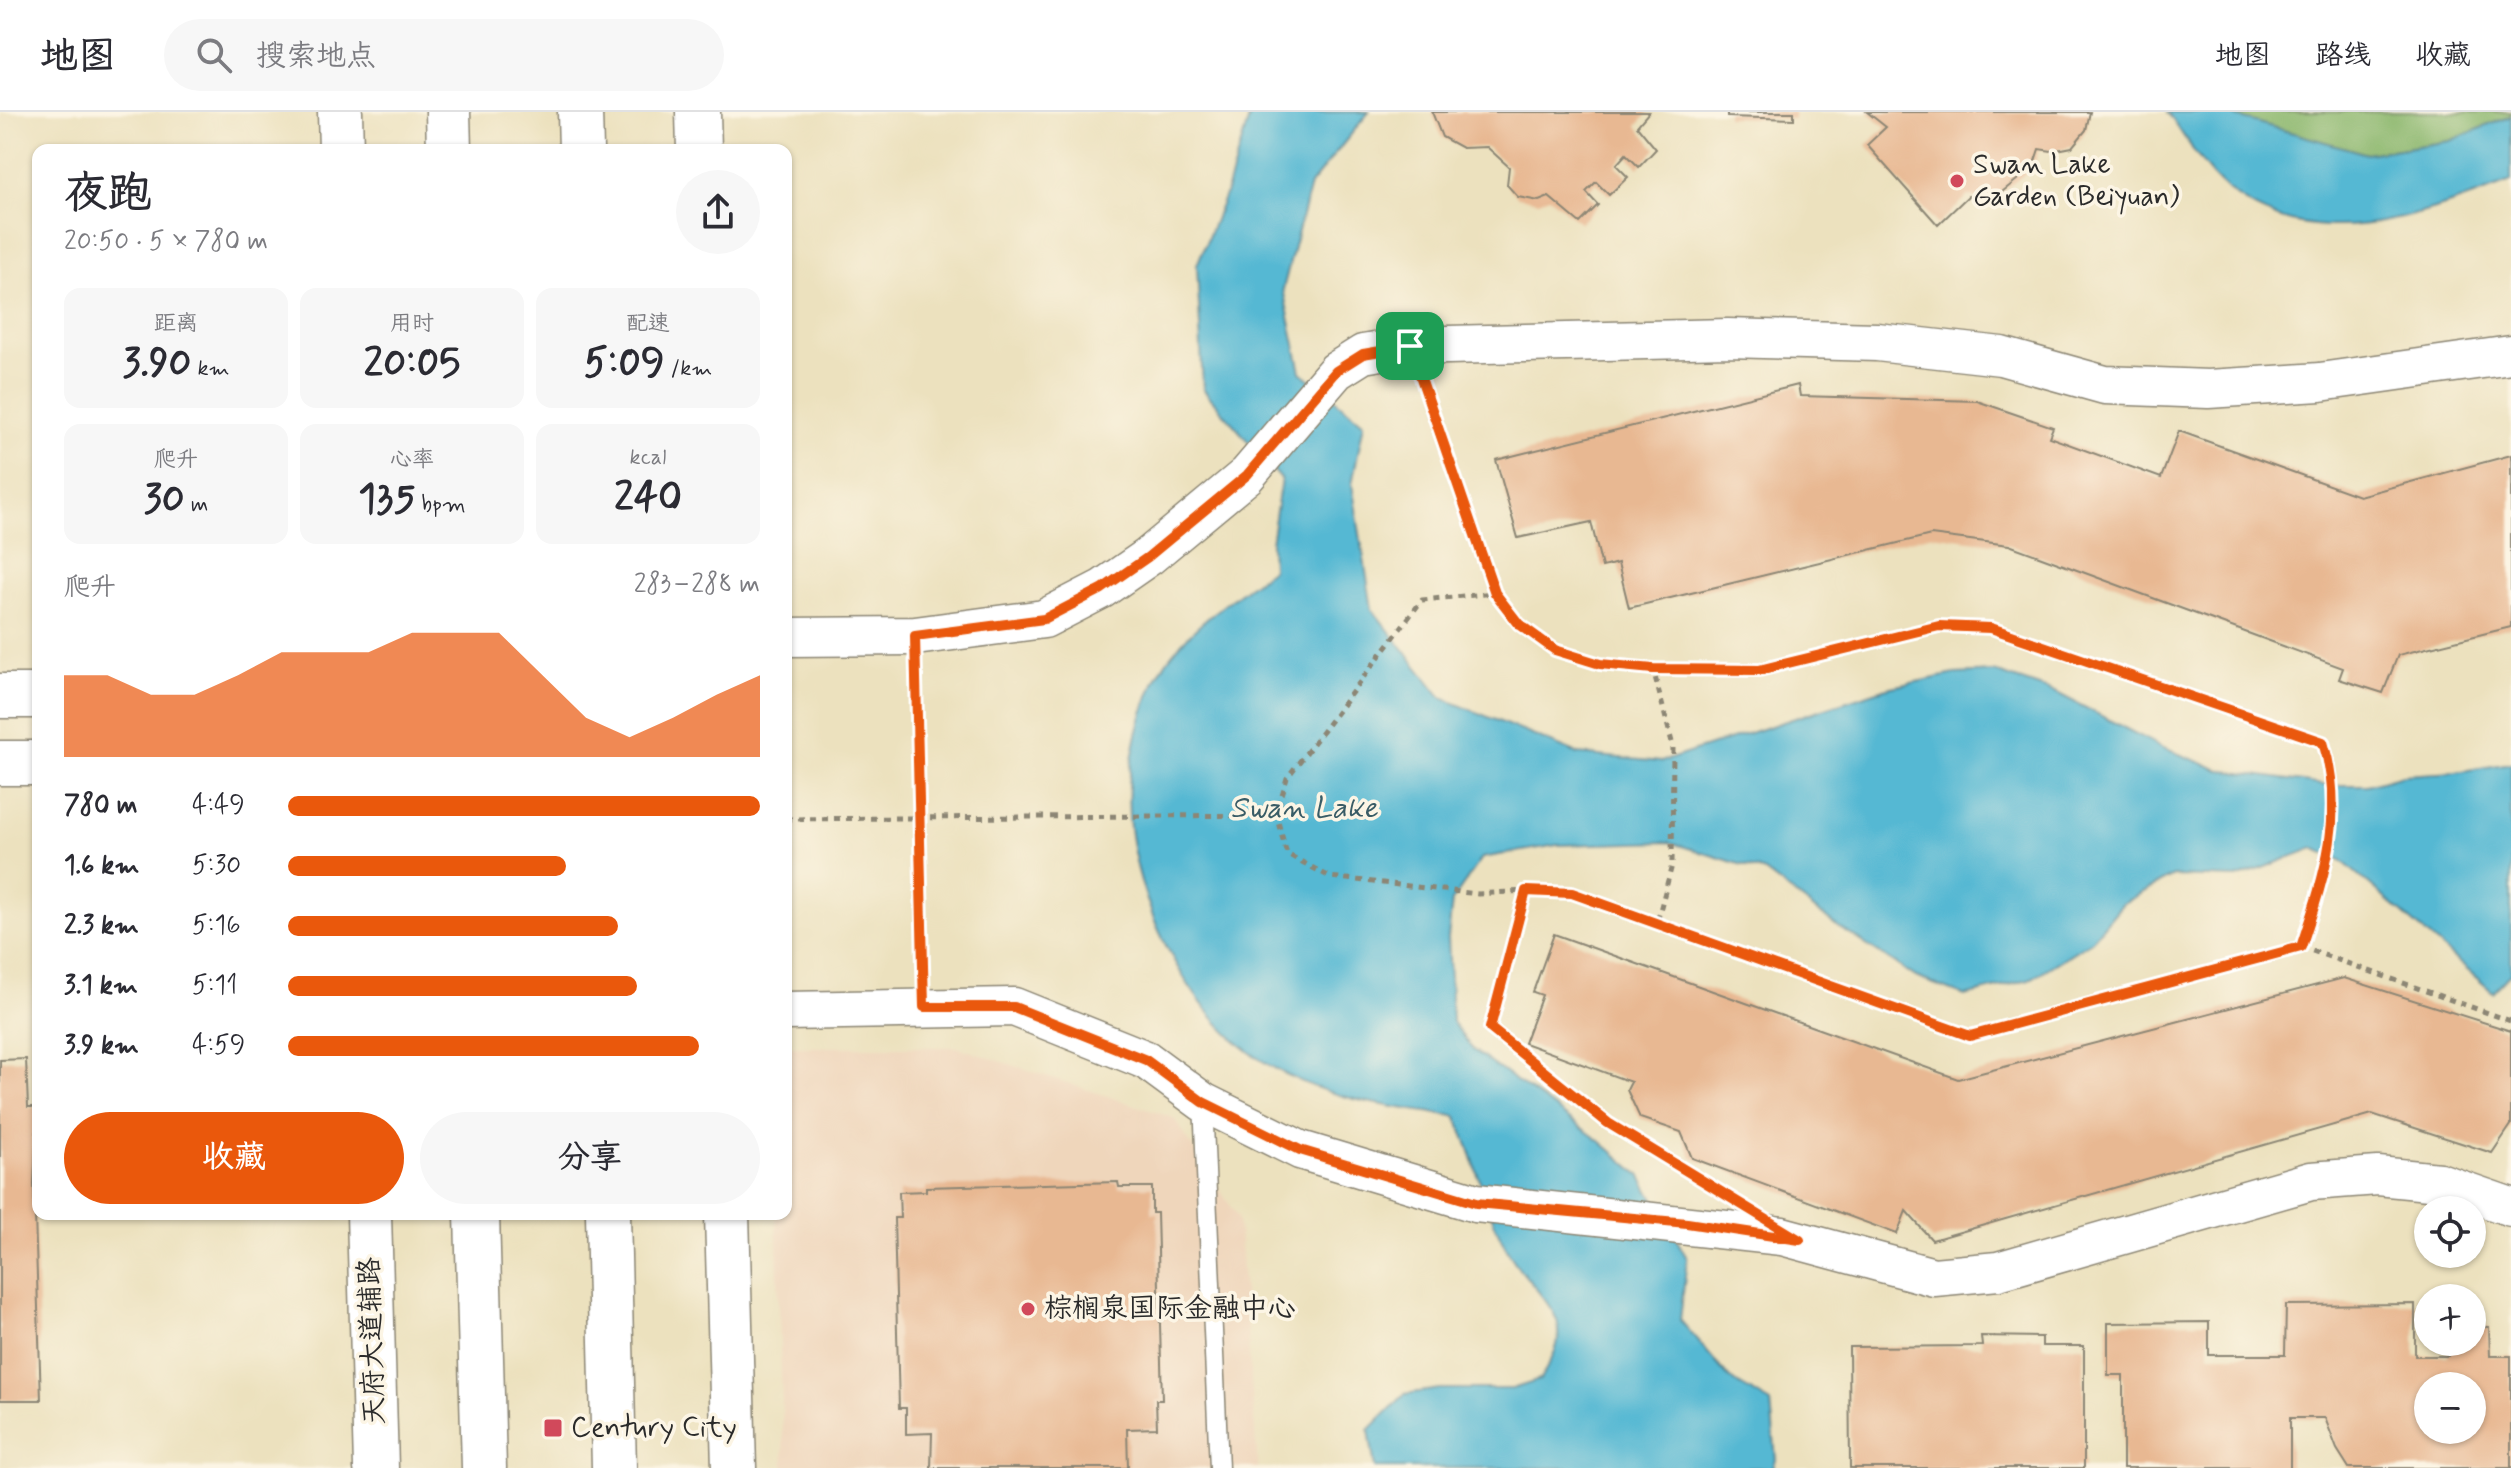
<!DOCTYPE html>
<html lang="zh">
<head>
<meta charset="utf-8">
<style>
  body { margin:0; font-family:Mynerve,"LXGW WenKai TC",sans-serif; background:#f7f7f7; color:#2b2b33; height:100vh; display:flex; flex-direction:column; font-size:30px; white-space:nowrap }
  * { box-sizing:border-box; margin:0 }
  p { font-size:26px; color:#7c7c81 }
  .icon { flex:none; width:44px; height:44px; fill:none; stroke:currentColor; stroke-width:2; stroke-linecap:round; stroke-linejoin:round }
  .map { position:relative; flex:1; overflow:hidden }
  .panel { position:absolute; left:32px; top:32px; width:760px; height:1076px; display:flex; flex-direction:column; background:#fff; border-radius:16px; box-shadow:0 2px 6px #0004 }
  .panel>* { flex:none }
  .tools { position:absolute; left:2414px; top:1084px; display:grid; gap:16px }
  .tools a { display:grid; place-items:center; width:72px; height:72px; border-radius:50%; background:#fff; box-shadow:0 2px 6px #0004; font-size:40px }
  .pin { position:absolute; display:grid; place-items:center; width:68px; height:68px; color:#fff; margin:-34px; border-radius:16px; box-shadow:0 4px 12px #0006 }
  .round { display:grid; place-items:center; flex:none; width:84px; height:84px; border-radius:42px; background:#f7f7f7 }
  .summary { display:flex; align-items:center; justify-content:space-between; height:136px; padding:0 32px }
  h1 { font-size:44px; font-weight:800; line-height:60px }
  .metrics { display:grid; grid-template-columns:repeat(3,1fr); gap:12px; height:136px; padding:8px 32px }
  .metrics div { display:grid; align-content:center; border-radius:16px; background:#f7f7f7; text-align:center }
  .metrics b { font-size:40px; font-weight:800 }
  .metrics small { font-size:22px; font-weight:400 }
  .metrics p { font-size:22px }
  .chart { height:224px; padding:16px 32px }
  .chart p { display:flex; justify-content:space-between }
  .chart svg { width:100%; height:144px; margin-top:8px; fill:#ea580c; opacity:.7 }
  .primary-button { display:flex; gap:16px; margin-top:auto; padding:16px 32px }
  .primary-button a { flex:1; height:92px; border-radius:48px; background:#ea580c; color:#fff; font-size:32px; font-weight:800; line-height:92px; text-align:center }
  .primary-button a+a { background:#f7f7f7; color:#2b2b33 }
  ul { padding:0 32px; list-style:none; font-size:26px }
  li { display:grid; grid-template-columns:128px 96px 1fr; align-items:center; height:60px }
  li i { height:20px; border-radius:10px; background:#ea580c }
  header { display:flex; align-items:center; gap:48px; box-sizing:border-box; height:112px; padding:0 40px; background:#fff; border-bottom:2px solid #e1e1e2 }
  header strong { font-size:38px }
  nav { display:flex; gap:44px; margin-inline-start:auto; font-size:28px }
  .search { width:560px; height:72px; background:#f7f7f7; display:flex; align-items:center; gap:20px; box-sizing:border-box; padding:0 28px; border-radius:44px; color:#7c7c81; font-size:30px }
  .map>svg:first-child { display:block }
  .built { fill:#efd6bb }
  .forest { fill:#8fb971; stroke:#5d724e; stroke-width:2 }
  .water { fill:#54b8d3; stroke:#40727f; stroke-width:2 }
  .building { fill:#e8b892; fill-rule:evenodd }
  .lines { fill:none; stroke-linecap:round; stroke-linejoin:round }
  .lane-casing { stroke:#8c8674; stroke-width:21 }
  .street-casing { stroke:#8c8674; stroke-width:41 }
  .secondary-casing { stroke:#8c8674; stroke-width:47 }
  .primary-casing { stroke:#8c8674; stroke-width:47 }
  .path { stroke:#8c8674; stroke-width:5; stroke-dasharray:6 6; stroke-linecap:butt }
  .lane { stroke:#fff; stroke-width:18 }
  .street { stroke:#fff; stroke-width:38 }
  .secondary { stroke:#fff; stroke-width:44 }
  .primary { stroke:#fff; stroke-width:44 }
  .route-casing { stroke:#fff; stroke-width:16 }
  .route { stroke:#ea580c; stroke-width:10 }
  .poi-dot { fill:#d1495b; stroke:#fcf5e5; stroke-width:3 }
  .labels { text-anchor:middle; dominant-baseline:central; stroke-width:7; stroke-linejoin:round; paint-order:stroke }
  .poi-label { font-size:28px; fill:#2b2b2b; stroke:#fcf5e5; text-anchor:start }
  .street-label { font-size:28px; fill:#2b2b2b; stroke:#fcf5e5 }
  .water-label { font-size:30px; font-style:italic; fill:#395c66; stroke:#fcf5e5 }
</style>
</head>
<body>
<header>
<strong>地图</strong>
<div class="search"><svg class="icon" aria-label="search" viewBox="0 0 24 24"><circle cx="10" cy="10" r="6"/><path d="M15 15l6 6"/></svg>搜索地点</div>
<nav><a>地图</a><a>路线</a><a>收藏</a></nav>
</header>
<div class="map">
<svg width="2511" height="1356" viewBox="0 0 2511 1356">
  <rect width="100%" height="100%" fill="#fcf5e5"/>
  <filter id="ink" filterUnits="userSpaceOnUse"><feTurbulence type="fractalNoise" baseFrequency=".0125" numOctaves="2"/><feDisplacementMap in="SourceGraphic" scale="16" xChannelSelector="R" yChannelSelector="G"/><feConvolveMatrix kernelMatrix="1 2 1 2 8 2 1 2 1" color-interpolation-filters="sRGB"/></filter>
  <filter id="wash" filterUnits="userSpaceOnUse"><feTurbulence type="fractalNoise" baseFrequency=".006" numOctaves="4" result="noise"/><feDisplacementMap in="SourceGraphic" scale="32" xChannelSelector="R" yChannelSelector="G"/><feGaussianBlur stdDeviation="1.8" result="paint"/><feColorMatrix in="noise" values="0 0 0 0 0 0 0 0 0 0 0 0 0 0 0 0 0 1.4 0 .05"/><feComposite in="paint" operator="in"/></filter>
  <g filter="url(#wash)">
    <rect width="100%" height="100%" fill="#ece1be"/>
    <path class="built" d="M 786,935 L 957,935 L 1174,1006 L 1238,1106 L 1258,1356 L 784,1356 L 776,1102 L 786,1102 Z"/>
    <path class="forest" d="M 2230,0 L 2511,0 L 2511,4 L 2450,29 L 2367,42 L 2233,4 Z"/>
    <path class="water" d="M 1251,0 L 1369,0 L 1310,73 L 1283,177 L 1301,260 L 1364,311 L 1352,372 L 1372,497 L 1442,586 L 1578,642 L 1661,650 L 1887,576 L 1955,562 L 1995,560 L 2057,581 L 2161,635 L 2220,658 L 2323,673 L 2367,673 L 2403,663 L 2456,660 L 2511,651 L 2511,861 L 2493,880 L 2341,748 L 2314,736 L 2237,766 L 2173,764 L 2123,791 L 2091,829 L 2029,868 L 1965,884 L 1916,865 L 1834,812 L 1765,760 L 1669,730 L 1557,733 L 1482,746 L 1452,789 L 1448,826 L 1452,910 L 1473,938 L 1600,1029 L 1640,1063 L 1687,1146 L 1680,1208 L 1730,1267 L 1771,1291 L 1776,1348 L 1773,1356 L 1375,1356 L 1369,1318 L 1405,1282 L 1440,1277 L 1512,1277 L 1540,1268 C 1549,1251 1563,1232 1558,1212 C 1555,1196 1527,1167 1516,1152 C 1486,1109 1479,1052 1456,1004 C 1388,995 1320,987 1261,948 C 1191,902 1143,805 1131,723 C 1123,674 1135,614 1155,569 C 1178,521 1232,488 1272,457 L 1271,431 L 1281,367 L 1203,277 L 1197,153 L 1225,83 Z
      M 2167,0 L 2230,0 L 2233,4 L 2367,42 L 2450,29 L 2511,4 L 2511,70 C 2421,104 2311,146 2227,77 C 2203,58 2185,24 2167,0 Z"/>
    <g id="blocks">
      <path class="building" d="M 1432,0 L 1649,0 L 1637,14 L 1656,37 L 1639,55 L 1626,42 L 1616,53 L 1628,65 L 1609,83 L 1596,70 L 1586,80 L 1598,93 L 1580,111 L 1549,85 L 1539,89 L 1518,85 L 1507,73 L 1509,55 L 1487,35 L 1462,36 L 1442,25 Z
        M 1727,0 L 1794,0 L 1794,7 L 1727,5 Z
        M 1867,0 L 2090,0 L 2086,18 L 2072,35 L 2052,39 L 2039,37 L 2033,55 L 1997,84 L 1987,88 L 1968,84 L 1938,113 L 1867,33 L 1886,15 Z
        M 1798,273 L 1800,284 L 1977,289 L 2053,315 L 2049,325 L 2161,366 L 2179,319 L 2359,384 L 2511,343 L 2511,515 L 2398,543 L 2383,581 L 2339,567 L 2343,556 L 2009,433 L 1931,423 L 1629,496 L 1618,451 L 1602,455 L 1591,410 L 1518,426 L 1496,348 Z
        M 1554,822 L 1958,967 L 2344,866 L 2511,919 L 2511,1013 L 2492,1041 L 2372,1002 L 1932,1128 L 1906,1099 L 1897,1122 L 1692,1046 L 1681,1020 L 1640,1006 L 1627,978 L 1631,970 L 1524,931 L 1542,883 L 1533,880 Z
        M 26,947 L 28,995 L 38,995 L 34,1072 L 41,1288 L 0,1288 L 0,948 Z
        M 1118,1070 L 1119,1075 L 1152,1075 L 1152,1101 L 1157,1101 L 1162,1288 L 1156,1288 L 1157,1316 L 1127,1317 L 1128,1356 L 931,1356 L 932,1321 L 906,1322 L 906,1296 L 899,1296 L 894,1106 L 900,1106 L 899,1080 L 926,1079 L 926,1075 Z
        M 2415,1192 L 2415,1244 L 2448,1244 L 2448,1230 L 2472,1230 L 2472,1215 L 2489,1215 L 2490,1244 L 2511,1244 L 2511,1356 L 2349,1356 L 2337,1337 L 2325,1306 L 2290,1306 L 2290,1356 L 2123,1356 L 2123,1263 L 2108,1263 L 2108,1211 L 2209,1210 L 2209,1243 L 2285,1243 L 2286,1193 ZM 2428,1274 L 2472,1274 L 2472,1318 L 2428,1318 Z
        M 1981,1224 L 2042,1225 L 2042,1234 L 2084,1234 L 2084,1356 L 1850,1356 L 1849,1235 L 1982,1234 Z"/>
    </g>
  </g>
  <g filter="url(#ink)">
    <use href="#blocks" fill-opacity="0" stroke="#8c8674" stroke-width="2"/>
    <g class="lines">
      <defs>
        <path id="lane" d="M 1203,990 L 1219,1356"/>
        <path id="street" d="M 786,525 L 915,524 L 1044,507 L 1102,477 L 1148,445 L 1247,363 L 1336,259 L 1363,242 L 1410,234 L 1728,226 L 1877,230 L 2001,244 L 2105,273 L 2208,277 L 2320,270 L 2511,243
          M 786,899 L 1014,895 L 1146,948 L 1203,990 L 1300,1038 L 1476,1091 L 1782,1124 L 1934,1165 L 1998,1159 L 2311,1069 L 2378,1064 L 2439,1070 L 2511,1095"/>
        <path id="secondary" d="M 340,0 L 341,38
          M 698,0 L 699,38
          M 0,584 L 38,584
          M 0,651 L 38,651
          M 369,1102 L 376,1356
          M 727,1102 L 734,1356"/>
        <path id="primary" d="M 448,0 L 449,38
          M 580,0 L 581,38
          M 477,1102 L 484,1356
          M 608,1102 L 614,1356"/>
      </defs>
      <use href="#lane" class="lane-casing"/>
      <use href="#street" class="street-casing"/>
      <use href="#secondary" class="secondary-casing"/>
      <use href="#primary" class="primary-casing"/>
      <path class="path" d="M 1423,273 L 1495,481 L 1422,488 L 1287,666 L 1276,703 L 1287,742 L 1330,765 L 1478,782 L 1526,779 L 1490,916 L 1608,1011 L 1716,1077
        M 1495,481 C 1545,543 1576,550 1653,557 L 1673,634 L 1672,753 L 1657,810
        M 916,561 L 923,859
        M 786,707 L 1276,703
        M 1526,779 L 1572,781 L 1970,924 L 2301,835 C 2324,765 2346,702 2323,630 L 1991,516 L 1939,514 L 1759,558 L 1653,557
        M 2301,835 L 2511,909"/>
      <use href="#lane" class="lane"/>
      <use href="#street" class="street"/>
      <use href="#secondary" class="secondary"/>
      <use href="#primary" class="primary"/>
    </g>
  </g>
  <g class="lines" filter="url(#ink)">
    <defs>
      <path id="route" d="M 1410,234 L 1495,481 L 1519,512 L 1555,538 L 1600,552 L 1653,557 L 1759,558 L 1939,514 L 1991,516 L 2323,630 C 2346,702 2324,765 2301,835 L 1970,924 L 1572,781 L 1526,779 L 1490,916 L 1608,1011 L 1800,1128 L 1687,1111 L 1476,1091 L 1300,1038 L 1203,990 L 1146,948 L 1014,895 L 924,895 L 915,524 L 1044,507 L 1102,477 L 1148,445 L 1247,363 L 1336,259 L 1363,242 Z"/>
    </defs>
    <use href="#route" class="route-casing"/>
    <use href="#route" class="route"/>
  </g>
  <g class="poi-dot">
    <circle cx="1957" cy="69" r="8"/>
    <circle cx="1028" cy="1197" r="8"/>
    <rect x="543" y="1306" width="20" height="20" rx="4"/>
  </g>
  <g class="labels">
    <g class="poi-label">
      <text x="1973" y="53">Swan Lake<tspan x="1973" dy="32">Garden (Beiyuan)</tspan></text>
      <text x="1044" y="1197">棕榈泉国际金融中心</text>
      <text x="571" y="1316">Century City</text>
    </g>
    <g class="street-label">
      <text transform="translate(373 1229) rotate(-92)">天府大道辅路</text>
    </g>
    <g class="water-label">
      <text x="1304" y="696">Swan Lake</text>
    </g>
  </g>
</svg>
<div class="tools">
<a><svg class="icon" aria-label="locate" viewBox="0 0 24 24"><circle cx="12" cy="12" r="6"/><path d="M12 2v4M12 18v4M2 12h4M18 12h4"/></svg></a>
<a>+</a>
<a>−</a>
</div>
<div class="pin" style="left:1410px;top:234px;background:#1e9e55"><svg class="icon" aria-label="arrive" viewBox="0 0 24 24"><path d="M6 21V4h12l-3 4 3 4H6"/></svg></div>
<section class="panel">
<div class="summary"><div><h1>夜跑</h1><p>20:50 · 5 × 780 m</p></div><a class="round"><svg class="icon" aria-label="share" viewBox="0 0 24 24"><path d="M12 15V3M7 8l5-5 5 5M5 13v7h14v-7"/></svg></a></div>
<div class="metrics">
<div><p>距离</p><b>3.90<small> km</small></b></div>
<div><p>用时</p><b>20:05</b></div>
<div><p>配速</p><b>5:09<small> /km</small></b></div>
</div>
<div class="metrics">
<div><p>爬升</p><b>30<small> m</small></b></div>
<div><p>心率</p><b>135<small> bpm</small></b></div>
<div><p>kcal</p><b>240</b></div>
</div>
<div class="chart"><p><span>爬升</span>283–288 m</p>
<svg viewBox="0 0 160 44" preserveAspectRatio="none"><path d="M0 44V19L10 19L20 25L30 25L40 19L50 12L60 12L70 12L80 6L90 6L100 6L110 19L120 32L130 38L140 32L150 25L160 19V44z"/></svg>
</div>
<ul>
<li><b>780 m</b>4:49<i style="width:100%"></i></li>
<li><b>1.6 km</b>5:30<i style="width:59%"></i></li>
<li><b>2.3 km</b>5:16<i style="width:70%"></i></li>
<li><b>3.1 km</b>5:11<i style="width:74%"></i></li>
<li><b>3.9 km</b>4:59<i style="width:87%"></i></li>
</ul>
<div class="primary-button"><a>收藏</a><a>分享</a></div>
</section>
</div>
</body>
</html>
